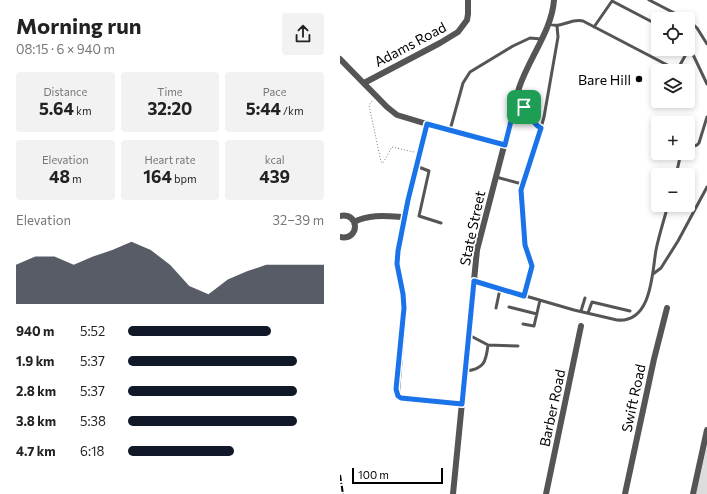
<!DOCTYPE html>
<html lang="en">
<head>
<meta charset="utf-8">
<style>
  body { margin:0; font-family:Commissioner,sans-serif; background:#f2f2f2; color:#222; height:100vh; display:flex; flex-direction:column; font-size:15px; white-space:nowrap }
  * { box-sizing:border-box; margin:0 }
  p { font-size:13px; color:#767676 }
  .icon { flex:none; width:22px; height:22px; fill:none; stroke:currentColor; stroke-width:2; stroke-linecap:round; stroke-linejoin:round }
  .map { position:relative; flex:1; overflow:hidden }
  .details { display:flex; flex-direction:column; background:#fff; width:340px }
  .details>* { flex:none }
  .fabs { position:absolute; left:311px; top:12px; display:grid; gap:8px }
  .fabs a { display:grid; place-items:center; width:44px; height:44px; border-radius:4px; background:#fff; box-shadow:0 2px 6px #0003; font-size:20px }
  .scale { position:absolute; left:12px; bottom:10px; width:91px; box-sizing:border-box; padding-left:4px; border:2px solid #000; border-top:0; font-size:11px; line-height:14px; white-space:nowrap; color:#000; -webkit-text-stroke:3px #fff; paint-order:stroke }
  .pin { position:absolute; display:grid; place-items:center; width:34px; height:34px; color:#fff; margin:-17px; border-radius:8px; box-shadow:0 2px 6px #0006 }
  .round { display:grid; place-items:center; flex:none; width:42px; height:42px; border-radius:4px; background:#f2f2f2 }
  .head { display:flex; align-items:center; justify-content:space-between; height:68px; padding:0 16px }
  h1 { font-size:22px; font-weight:700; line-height:30px }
  .figures { display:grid; grid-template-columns:repeat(3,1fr); gap:6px; height:68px; padding:4px 16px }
  .figures div { display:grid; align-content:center; border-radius:4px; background:#f2f2f2; text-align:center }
  .figures b { font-size:17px; font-weight:700 }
  .figures small { font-size:11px; font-weight:400 }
  .figures p { font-size:11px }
  .chart { height:112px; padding:8px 16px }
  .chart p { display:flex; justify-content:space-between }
  .chart svg { width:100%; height:72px; margin-top:4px; fill:#111827; opacity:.7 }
  ul { padding:0 16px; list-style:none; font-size:13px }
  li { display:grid; grid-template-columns:64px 48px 1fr; align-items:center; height:30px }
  li i { height:10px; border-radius:5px; background:#111827 }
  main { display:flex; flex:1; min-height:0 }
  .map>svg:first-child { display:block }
  .green { fill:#dcdcdc }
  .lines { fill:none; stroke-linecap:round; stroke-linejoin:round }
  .path { stroke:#777; stroke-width:1; stroke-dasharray:1 2; stroke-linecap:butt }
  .lane { stroke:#555; stroke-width:3 }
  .street { stroke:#555; stroke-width:6 }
  .rail { stroke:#000; stroke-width:2; stroke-dasharray:6 2 1 2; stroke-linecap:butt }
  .route-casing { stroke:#fff; stroke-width:8 }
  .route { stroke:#1a73e8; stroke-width:5 }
  .poi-dot { fill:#000; stroke:#fff; stroke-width:1.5 }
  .labels { text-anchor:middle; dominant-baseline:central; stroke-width:3.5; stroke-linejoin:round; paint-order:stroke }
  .street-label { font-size:14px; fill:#000; stroke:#fff }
  .poi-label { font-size:14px; fill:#000; stroke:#fff; text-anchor:end }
</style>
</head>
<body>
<main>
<section class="details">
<div class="head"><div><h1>Morning run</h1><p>08:15 · 6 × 940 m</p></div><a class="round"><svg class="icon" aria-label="share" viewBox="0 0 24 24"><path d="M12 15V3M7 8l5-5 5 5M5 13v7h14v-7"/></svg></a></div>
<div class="figures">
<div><p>Distance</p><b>5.64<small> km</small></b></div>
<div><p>Time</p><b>32:20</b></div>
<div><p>Pace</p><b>5:44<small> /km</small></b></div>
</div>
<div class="figures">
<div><p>Elevation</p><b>48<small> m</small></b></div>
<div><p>Heart rate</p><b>164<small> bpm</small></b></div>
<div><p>kcal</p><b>439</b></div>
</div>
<div class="chart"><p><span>Elevation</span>32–39 m</p>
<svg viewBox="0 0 160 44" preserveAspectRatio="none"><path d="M0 44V20L10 15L20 15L30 20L40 15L50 11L60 6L70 11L80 20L90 33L100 38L110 29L120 24L130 20L140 20L150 20L160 20V44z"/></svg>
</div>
<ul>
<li><b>940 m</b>5:52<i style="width:73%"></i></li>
<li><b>1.9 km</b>5:37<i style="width:86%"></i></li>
<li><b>2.8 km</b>5:37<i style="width:86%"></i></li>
<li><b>3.8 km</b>5:38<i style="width:86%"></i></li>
<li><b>4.7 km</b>6:18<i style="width:54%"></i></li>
</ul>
</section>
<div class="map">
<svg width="367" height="494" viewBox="0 0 367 494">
  <rect width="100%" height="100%" fill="#fff"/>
  <path class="green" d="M 367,446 L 367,494 L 356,494 Z"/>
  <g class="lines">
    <path class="path" d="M 32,101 L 29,105 L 41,162 L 43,163 L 52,147 L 74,152"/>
    <path class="lane" d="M 309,0 L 346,19
      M 348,20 L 357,28 L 367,44
      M 209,24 C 220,29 231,18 243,21 L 335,69 L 340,65 L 350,47
      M 254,27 L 272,1 L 318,25
      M 348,44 L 367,84
      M 176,101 C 189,105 189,123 201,129
      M 110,130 L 123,83 L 130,72 L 173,46 L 190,38 L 201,39
      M 348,148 L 357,145 L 359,143 L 367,117
      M 76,166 L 89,171 L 79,216 L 101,223
      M 336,175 L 341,153
      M 156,177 L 182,184 L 181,195 L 185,245 L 192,266 L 184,296
      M 182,184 L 192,159 L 204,117 L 218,37 L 217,26
      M 313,274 L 321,268 L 338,241 L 367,187
      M 134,281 L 234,310 L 277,320 C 312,323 312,273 316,250 C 319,235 324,220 328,205
      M 169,307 L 197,314
      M 156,308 L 160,289
      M 241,311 L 245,298
      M 248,313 L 252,302 L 290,311
      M 183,324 L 194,326 L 200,300
      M 129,335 L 148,345 L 178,346
      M 126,371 C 144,369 146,362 148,345"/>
    <path class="street" d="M 0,59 L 47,107 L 57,115 L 87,124 L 165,145
      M 24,83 L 100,43 L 118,32 L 127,20 L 128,14 L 128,0
      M 87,124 L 68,200 L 58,251 L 57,265 L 63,294 L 64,308 L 57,393 L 61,398 L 66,399 L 122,404
      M 0,216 C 20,212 20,241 0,237
      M 14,222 C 30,214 46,216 64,217
      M 113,494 L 137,250 L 179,88 C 189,58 212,30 214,0
      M 206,494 L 241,326
      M 285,494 L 314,359 L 327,308
      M 353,494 L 367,430"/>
    <path class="rail" d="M 0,475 L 3,494"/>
  </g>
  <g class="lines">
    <defs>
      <path id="route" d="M 176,101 C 189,105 189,123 201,128 L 181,190 L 185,245 L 192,266 L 184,296 L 134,281 L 122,404 L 61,398 L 58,396 L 56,389 L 64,308 L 63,294 L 57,264 L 58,251 L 68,200 L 87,124 L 165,145 Z"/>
    </defs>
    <use href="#route" class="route-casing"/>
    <use href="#route" class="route"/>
  </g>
  <circle class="poi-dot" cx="299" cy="79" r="4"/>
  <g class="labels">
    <g class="street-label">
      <text transform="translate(70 44) rotate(-28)">Adams Road</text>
      <text transform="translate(132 228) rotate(-78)">State Street</text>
      <text transform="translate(293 398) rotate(-78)">Swift Road</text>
      <text transform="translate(212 408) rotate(-78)">Barber Road</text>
    </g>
    <g class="poi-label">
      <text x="291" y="79">Bare Hill</text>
    </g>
  </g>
</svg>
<div class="fabs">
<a><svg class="icon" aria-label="locate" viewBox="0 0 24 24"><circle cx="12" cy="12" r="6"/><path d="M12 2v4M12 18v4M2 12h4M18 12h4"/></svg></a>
<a><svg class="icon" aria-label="layers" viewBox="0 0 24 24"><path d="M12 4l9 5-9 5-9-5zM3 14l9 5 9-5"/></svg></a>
<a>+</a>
<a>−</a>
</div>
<div class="scale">100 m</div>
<div class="pin" style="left:184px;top:107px;background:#1e9e55"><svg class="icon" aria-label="arrive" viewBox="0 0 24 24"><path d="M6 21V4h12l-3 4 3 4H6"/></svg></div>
</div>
</main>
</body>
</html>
